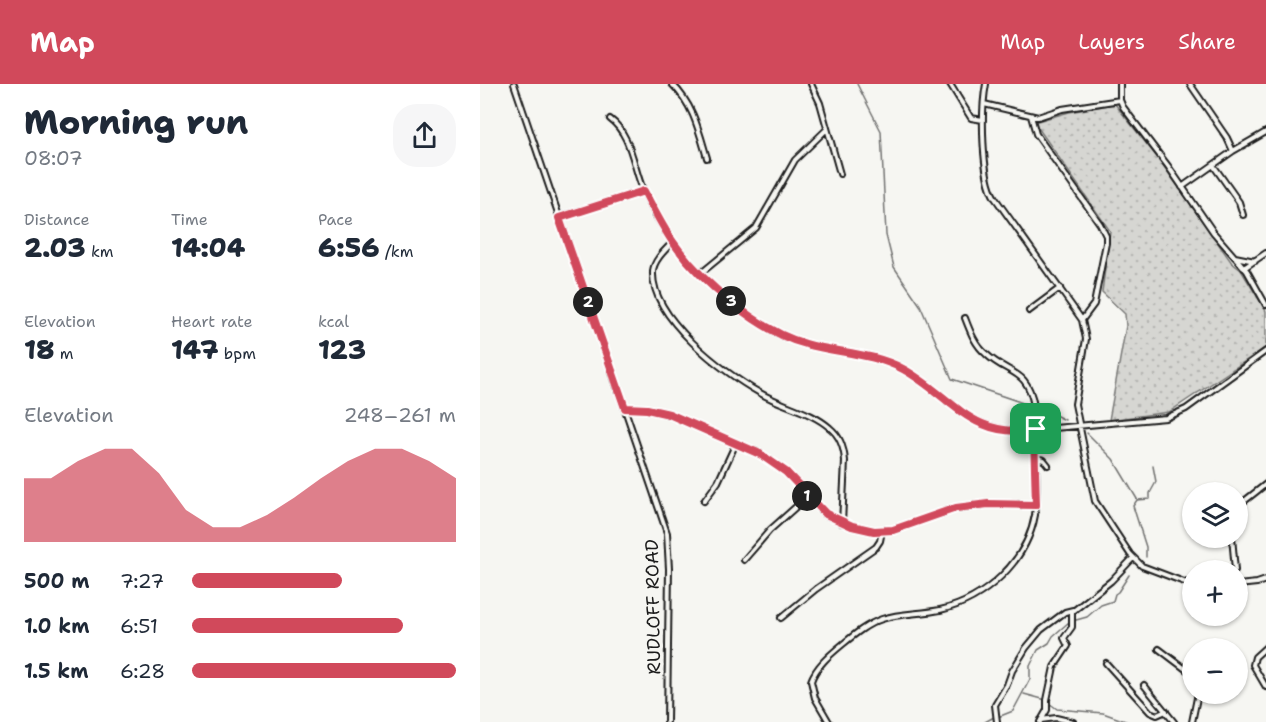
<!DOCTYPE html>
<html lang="en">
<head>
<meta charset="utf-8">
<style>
  body { margin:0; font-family:"Shantell Sans",sans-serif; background:#f6f6f7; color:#1f2937; height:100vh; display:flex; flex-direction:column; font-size:22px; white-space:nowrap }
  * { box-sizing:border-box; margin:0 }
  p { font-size:20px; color:#747a83 }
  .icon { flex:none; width:33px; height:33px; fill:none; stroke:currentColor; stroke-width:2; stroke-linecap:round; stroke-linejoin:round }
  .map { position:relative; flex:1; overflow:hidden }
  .drawer { display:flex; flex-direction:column; background:#fff; width:480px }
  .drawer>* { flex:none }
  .fabs { position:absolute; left:702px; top:398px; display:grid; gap:12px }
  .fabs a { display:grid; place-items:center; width:66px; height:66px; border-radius:50%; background:#fff; box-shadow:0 2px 4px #0004; font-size:30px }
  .pin { position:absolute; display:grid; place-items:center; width:51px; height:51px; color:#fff; margin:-26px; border-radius:12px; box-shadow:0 3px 9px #0006 }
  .km { position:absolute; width:30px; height:30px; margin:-15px; border-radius:50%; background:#222; color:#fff; font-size:16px; line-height:30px; text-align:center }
  .round { display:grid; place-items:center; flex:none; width:63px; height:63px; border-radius:24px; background:#f6f6f7 }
  .overview { display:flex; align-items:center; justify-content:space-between; height:102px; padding:0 24px }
  h1 { font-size:33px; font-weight:800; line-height:45px }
  .metrics { display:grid; grid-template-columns:repeat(3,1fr); gap:9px; height:102px; padding:6px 24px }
  .metrics div { display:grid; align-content:center }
  .metrics b { font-size:26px; font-weight:800 }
  .metrics small { font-size:16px; font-weight:400 }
  .metrics p { font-size:16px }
  .chart { height:168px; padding:12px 24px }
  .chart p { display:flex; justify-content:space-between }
  .chart svg { width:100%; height:108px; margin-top:6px; fill:#d1495b; opacity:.7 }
  ul { padding:0 24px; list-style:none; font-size:20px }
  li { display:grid; grid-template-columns:96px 72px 1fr; align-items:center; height:45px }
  li i { height:15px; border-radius:8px; background:#d1495b }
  header { display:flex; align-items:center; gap:36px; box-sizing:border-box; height:84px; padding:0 30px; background:#d1495b; color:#fff }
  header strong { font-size:28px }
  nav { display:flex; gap:33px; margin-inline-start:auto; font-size:21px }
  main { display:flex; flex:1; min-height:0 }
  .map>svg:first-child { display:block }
  .grass { fill:url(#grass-dots); stroke:#797977; stroke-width:1.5 }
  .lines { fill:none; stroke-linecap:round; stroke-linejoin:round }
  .stream { stroke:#727271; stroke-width:1.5 }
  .street-casing { stroke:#1c1c1c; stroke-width:8 }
  .street { stroke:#f6f6f2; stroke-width:4 }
  .route-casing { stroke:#fff; stroke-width:12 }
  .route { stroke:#d1495b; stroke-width:8 }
  .labels { text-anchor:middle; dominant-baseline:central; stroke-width:6; stroke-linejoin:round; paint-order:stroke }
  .street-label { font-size:18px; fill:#1c1c1c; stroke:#f6f6f2 }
</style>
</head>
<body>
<header>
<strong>Map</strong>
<nav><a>Map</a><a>Layers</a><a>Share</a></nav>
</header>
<main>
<section class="drawer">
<div class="overview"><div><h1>Morning run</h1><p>08:07</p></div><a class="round"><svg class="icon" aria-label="share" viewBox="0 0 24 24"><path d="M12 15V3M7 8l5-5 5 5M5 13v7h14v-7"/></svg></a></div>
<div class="metrics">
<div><p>Distance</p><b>2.03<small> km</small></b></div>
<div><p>Time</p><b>14:04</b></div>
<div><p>Pace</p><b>6:56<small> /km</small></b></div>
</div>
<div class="metrics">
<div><p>Elevation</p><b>18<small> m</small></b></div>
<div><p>Heart rate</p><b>147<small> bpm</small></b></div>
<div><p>kcal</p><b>123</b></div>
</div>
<div class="chart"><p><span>Elevation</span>248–261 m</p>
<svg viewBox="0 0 160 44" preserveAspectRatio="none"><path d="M0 44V18L10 18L20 11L30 6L40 6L50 16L60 31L70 38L80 38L90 33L100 26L110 18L120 11L130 6L140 6L150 11L160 18V44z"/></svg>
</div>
<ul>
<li><b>500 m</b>7:27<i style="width:57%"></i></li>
<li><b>1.0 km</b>6:51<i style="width:80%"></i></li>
<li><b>1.5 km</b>6:28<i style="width:100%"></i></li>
</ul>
</section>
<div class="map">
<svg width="786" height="638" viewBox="0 0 786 638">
  <defs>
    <pattern id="grass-dots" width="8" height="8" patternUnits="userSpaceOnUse" patternTransform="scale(1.5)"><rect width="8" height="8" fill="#d6d6d2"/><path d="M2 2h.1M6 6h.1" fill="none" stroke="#b7b7b4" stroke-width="1.8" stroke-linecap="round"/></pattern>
  </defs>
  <rect width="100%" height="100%" fill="#f6f6f2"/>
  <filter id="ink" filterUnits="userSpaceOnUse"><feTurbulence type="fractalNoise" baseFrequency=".0167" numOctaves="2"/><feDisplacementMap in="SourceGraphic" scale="12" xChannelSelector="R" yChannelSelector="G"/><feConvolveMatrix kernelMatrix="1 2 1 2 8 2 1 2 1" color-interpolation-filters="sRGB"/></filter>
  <g filter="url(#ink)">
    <path class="grass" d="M 635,20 L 680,77 L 752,179 L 761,186 L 786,227 L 786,263 L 689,328 L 629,336 L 646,242 L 645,230 L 622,208 L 630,147 L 554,38 L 589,28 Z"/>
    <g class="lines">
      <path class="stream" d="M 377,0 L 401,47 L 406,151 L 414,183 L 440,221 L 472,295 L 549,321
        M 557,322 L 585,336
        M 607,349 L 633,375 L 657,415
        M 666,473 L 666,463 L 653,422 L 657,416 L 670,415 L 670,409 L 676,398 L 673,382
        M 544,610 L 566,616
        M 569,619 L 577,625 L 623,629 L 648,638
        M 518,633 L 533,627 L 550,595 L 550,582 L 558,566 L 569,559 L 573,552 L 589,538 L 607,533 L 621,521 L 633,517 L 635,510 L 638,508 L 649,491
        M 505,638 L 514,633"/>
      <defs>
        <path id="street" d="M 34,0 L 187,449 L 189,485 L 187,638
          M 192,0 C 213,20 219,47 227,74
          M 331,0 L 340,19 L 360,90
          M 470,0 L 491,34 L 503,36
          M 506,0 C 501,26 501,92 515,114 L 602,236 L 606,255 L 595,320 L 615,417 L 650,470 L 662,482 L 712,501
          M 640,0 L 640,16 L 643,23 L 688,82 L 734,149 L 767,187 L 786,221
          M 504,20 L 558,33 L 582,25 L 640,16
          M 551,32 L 556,50 L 620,140 L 626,152 L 626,159 L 614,220 L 602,236
          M 130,35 C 152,51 153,84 164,108 C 172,125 182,144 194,159 C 221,197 280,248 326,260 C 358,269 393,269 423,285 C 468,309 483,346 541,347 L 686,334 L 706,325 L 786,267
          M 753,67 L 786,48
          M 733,81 L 759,118 L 763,131
          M 702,103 L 753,67 L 747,54 L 710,0
          M 79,133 L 164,107
          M 193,158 C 185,166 173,177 173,188 C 171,234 244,289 280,309 C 302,322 331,327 350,344 C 360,352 364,364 365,377 L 362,439
          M 755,173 L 775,177
          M 764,184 L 786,169
          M 220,190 L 276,144 L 315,76 L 347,45
          M 549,227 L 580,204
          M 145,324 L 167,325 L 189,330 L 280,370 L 306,388 L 346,431 L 372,442 L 394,447 L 413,446 L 476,424 L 508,420 L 556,421
          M 555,374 L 564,376 L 568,381
          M 224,417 L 238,398 L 256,359
          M 758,422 L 786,400
          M 752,453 L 755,486
          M 264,476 L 290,446 L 328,412
          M 758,501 L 777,499 L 786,496
          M 301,534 L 336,505 L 396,463 L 400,457 L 402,447
          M 786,563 L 775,573 L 773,581 L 786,603
          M 679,565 L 712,590
          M 626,579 L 670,628 L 677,631 L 686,627
          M 664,601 L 694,638
          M 561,636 L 576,634 L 593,638
          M 349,638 L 335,614 L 331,597 C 336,582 351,570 363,560 C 375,550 387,540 402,535 C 420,529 441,530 460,526 C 505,516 547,477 555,431 C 559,404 555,376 554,349 C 558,339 556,332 554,322 C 547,283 529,292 506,270 C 495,261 490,247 485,234
          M 517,638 L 515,621 L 527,601 L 532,587 L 546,564 L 561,546 L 585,528 L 593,526
          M 560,638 L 567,626 L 567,616 L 574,583 L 588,562 L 584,554 L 592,543 L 592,528 L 631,497 L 653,474
          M 712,638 L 718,609"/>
      </defs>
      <use href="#street" class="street-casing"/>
      <use href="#street" class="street"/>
    </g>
  </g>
  <g class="lines" filter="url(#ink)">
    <defs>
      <path id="route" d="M 164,107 C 173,124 182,142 193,158 C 220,197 280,248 326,260 C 358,269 393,269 423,285 C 471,311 492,357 556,345 L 554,349 L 556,421 L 508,420 L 476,424 L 413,446 L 394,447 L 372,442 L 346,430 L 306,388 L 280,370 L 189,330 L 167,325 L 145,324 L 79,134 Z"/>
    </defs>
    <use href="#route" class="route-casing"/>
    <use href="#route" class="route"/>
  </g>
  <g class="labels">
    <g class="street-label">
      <text transform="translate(173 523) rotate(-91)">RUDLOFF ROAD</text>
    </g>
  </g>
</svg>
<div class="fabs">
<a><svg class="icon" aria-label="layers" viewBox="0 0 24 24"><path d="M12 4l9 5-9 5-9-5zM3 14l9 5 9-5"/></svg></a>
<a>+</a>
<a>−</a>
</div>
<div class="pin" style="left:556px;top:345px;background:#1e9e55"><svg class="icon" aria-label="arrive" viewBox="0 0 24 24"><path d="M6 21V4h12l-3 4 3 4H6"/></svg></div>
<b class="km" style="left:327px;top:412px">1</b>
<b class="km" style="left:108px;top:218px">2</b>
<b class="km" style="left:251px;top:217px">3</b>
</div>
</main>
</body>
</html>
